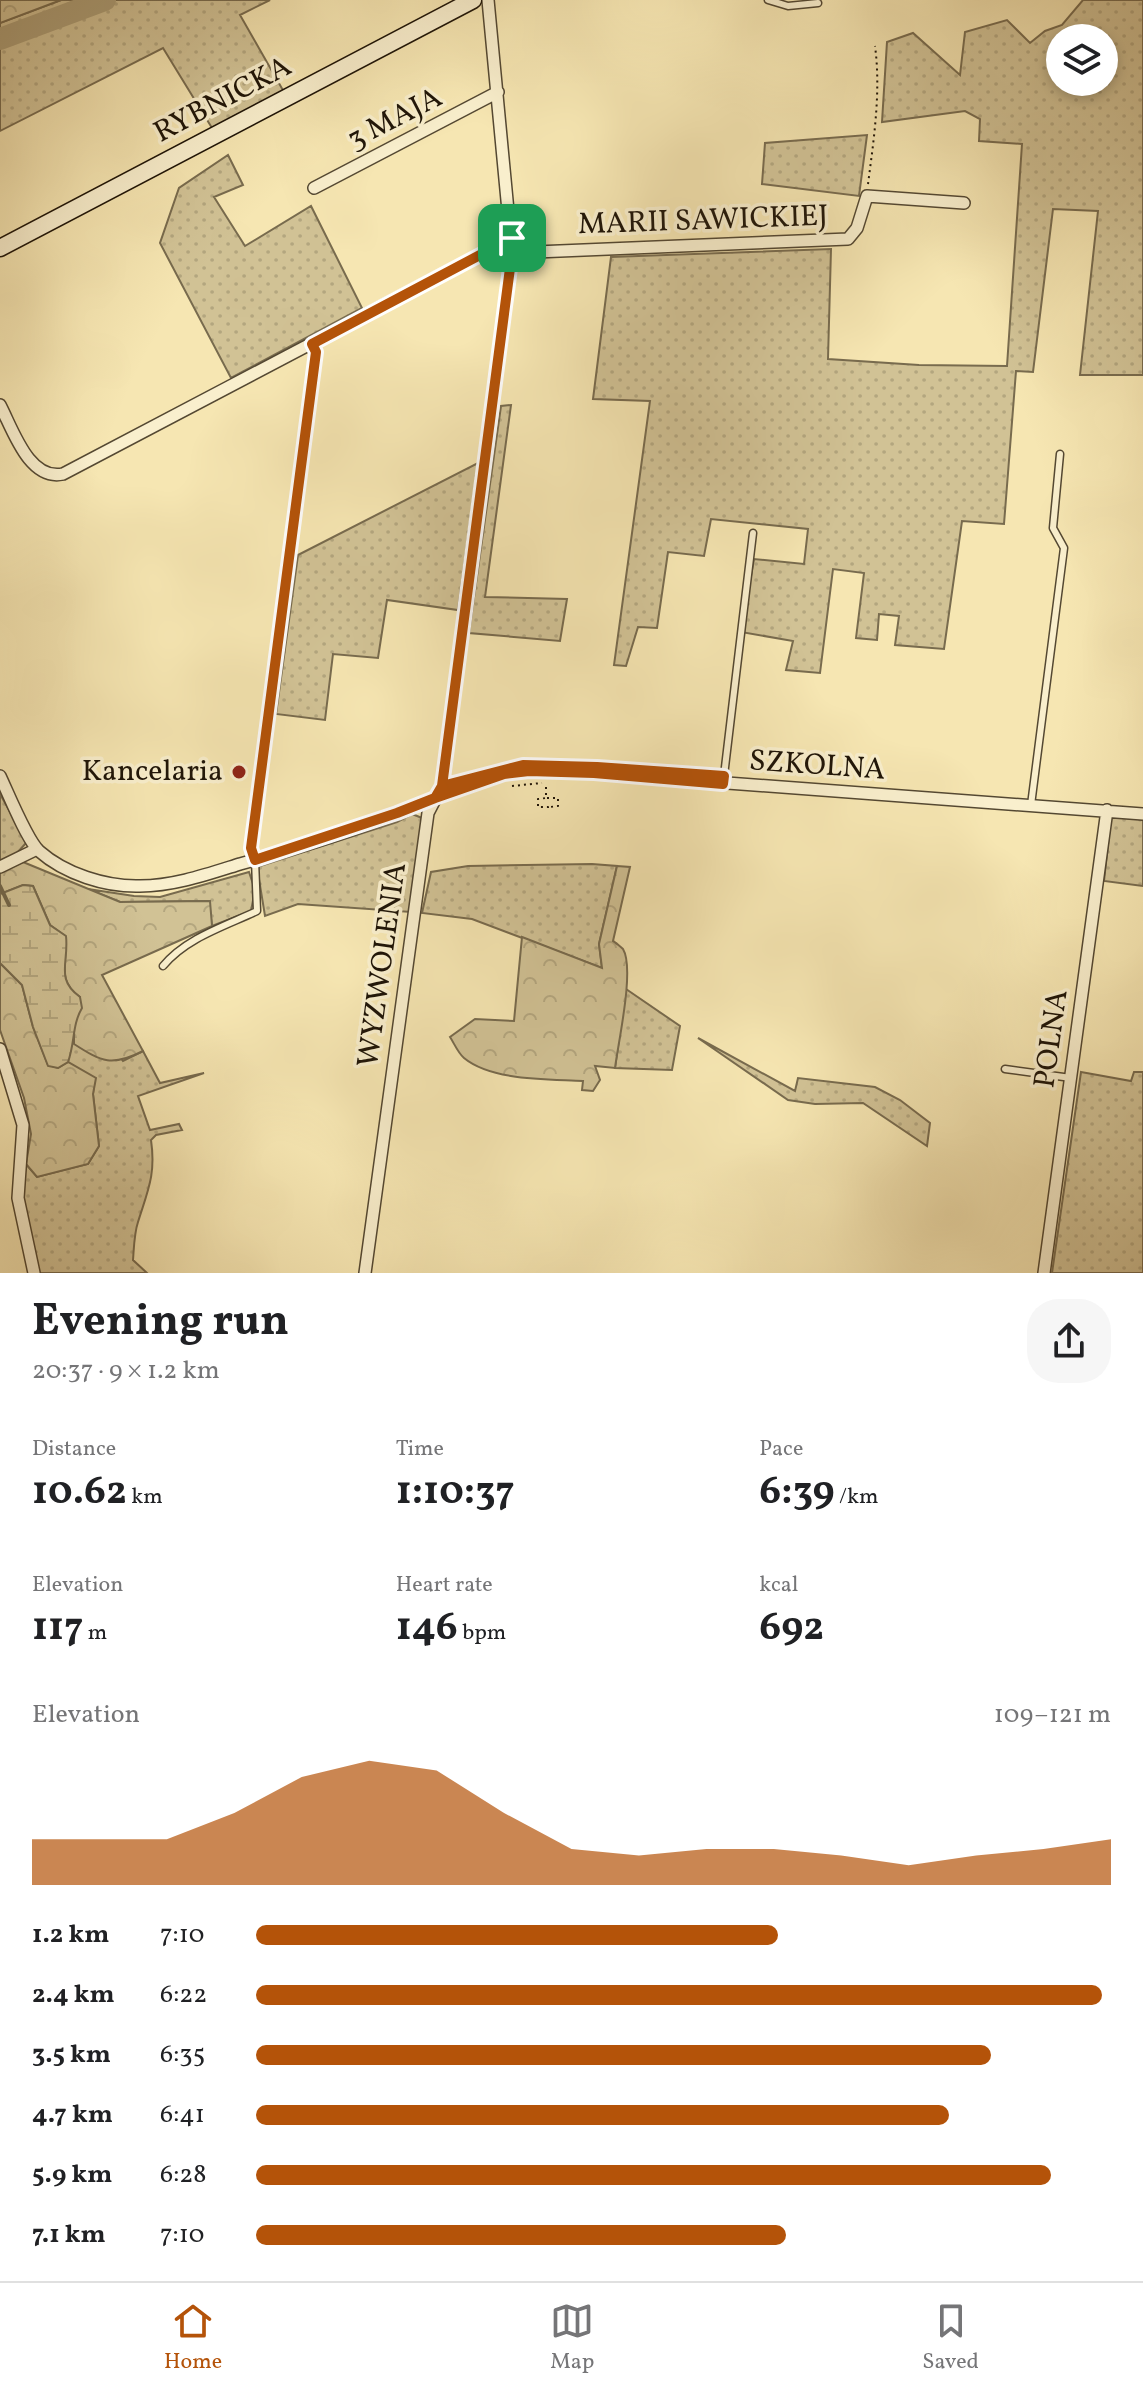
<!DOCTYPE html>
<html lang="en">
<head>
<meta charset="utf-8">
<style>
  body { margin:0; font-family:Vollkorn,serif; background:#f6f6f6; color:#202124; height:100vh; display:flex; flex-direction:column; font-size:30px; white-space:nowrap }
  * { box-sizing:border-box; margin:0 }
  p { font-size:26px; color:#757577 }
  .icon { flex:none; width:44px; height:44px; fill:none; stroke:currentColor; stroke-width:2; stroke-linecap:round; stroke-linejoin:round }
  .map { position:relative; height:1273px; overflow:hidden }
  .side { display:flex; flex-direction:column; background:#fff; flex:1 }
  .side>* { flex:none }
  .fabs { position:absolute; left:1046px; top:24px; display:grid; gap:16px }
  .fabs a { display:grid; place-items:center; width:72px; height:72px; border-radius:50%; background:#fff; box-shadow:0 4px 12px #0003; font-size:40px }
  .pin { position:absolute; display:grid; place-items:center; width:68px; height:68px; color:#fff; margin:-34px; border-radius:16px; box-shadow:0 4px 12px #0006 }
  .round { display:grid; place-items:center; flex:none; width:84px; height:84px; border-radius:32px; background:#f6f6f6 }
  .head { display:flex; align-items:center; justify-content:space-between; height:136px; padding:0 32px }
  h1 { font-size:44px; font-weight:700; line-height:60px }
  .stats { display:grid; grid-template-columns:repeat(3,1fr); gap:12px; height:136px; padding:8px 32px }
  .stats div { display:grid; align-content:center }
  .stats b { font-size:40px; font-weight:700 }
  .stats small { font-size:22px; font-weight:400 }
  .stats p { font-size:22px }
  .chart { height:224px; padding:16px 32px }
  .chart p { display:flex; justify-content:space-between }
  .chart svg { width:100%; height:144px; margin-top:8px; fill:#b45309; opacity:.7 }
  ul { padding:0 32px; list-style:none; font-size:26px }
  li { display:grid; grid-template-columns:128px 96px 1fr; align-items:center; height:60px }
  li i { height:20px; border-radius:10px; background:#b45309 }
  .tabs { display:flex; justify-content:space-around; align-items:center; height:112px; border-top:2px solid #e0e0e0; background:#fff; font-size:22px; color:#757577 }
  .tabs a { display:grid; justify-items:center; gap:4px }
  .tabs .selected { color:#b45309 }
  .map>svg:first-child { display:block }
  .grass { fill:url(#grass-dots); stroke:#786b4e; stroke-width:2; fill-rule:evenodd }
  .forest { fill:url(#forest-crowns); stroke:#786b4e; stroke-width:2 }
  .wetland { fill:url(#wetland-marsh); stroke:#786b4e; stroke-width:2 }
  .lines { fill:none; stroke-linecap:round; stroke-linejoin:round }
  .stream { stroke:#74674b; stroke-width:4 }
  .river { stroke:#ad9f78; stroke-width:22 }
  .service-casing { stroke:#544832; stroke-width:9 }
  .minor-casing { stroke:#544832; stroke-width:14 }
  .secondary-casing { stroke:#1e1407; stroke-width:19 }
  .path { stroke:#1e1407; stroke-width:2; stroke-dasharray:2 4; stroke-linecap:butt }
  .service { stroke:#f9efcd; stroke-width:6 }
  .minor { stroke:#f9efcd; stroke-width:11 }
  .secondary { stroke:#f9efcd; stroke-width:16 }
  .route-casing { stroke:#fff; stroke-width:16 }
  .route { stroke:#b45309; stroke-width:10 }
  .poi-dot { fill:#8f2418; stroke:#f9efcd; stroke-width:3 }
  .labels { text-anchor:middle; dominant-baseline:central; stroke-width:7; stroke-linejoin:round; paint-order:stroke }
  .street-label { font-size:30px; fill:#1e1407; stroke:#f9efcd }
  .poi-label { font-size:30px; fill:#1e1407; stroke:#f9efcd; text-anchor:end }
</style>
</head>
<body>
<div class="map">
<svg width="1143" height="1273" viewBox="0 0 1143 1273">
  <defs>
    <pattern id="grass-dots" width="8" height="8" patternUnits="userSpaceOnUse" patternTransform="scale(2)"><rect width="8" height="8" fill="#d1c295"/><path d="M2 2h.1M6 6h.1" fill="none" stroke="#b3a67f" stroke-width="1.8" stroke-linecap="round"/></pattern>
    <pattern id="forest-crowns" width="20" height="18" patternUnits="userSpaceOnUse" patternTransform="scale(2)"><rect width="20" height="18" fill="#d1c295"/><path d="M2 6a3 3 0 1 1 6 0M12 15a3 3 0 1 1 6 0" fill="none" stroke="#b3a67f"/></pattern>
    <pattern id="wetland-marsh" width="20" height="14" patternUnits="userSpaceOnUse" patternTransform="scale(2)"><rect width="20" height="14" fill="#d1c295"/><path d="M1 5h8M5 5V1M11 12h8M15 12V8" fill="none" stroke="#b3a67f"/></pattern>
  </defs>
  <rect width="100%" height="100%" fill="#f6e6b2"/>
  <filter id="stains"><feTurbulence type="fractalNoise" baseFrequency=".0025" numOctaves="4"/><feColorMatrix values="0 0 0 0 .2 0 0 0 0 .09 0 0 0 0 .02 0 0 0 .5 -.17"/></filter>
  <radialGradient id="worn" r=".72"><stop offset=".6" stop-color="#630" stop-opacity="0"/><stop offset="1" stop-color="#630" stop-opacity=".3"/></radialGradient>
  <path class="grass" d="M 61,0 L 270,0 L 240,15 L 284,92 L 212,128 L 163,48 L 0,131 L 0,23 Z
    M 1083,0 L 1143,0 L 1143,375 L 1080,375 L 1098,211 L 1053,209 L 1033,372 L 1016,371 L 1004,524 L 962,521 L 944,649 L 895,645 L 899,616 L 879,614 L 877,640 L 856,638 L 864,573 L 833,569 L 820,673 L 786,670 L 793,641 L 741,632 L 754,559 L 804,564 L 808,529 L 711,519 L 704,556 L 668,552 L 657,628 L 638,627 L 626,666 L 614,665 L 650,401 L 593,399 L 611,257 L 831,249 L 828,359 L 919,365 L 1007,366 L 1022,144 L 979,141 L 980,119 L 965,111 L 882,122 L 887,42 L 913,33 L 960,75 L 965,32 L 1007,20 L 1030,43 L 1045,31 L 1062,25 ZM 1060,38 L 1104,38 L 1104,82 L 1060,82 Z
    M 867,135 L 859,196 L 762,184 L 765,143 Z
    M 228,155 L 243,185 L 214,197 L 245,246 L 311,206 L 362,308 L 231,378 L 160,243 L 179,188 Z
    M 511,405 L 485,597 L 567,599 L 560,641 L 469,633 L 501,406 Z
    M 478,463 L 458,610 L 387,600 L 378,658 L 333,654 L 325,720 L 276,714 L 298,555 Z
    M 0,794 L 27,842 L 16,854 L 0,862 Z
    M 412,814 L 422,818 L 411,912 L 298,904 L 265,916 L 257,867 L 397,822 Z
    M 1111,817 L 1143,819 L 1143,886 L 1104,881 Z
    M 592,864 L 617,866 L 599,944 L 602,968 L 472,919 L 422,913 L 431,872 L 468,866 Z
    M 249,872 L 255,890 L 251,911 L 212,926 L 209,901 L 120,902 L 88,889 L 134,896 L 160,897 Z
    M 0,894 L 123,1061 L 143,1051 L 160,1083 L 204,1073 L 138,1096 L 150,1130 L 179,1124 L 182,1130 L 156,1135 L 151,1140 C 156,1174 148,1190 138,1222 C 134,1234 134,1248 133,1260 L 147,1273 L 38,1273 C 29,1236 19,1201 26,1164 L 37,1177 L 88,1164 L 99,1146 L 93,1094 L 95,1078 L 58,1068 L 41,1051 L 22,985 L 0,963 Z
    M 626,989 L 680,1026 L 672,1070 L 615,1068 Z
    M 698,1038 L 795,1091 L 798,1078 L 875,1087 L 900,1100 L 930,1123 L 927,1146 L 863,1103 L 815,1104 L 788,1100 Z
    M 1081,1072 L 1131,1081 L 1134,1072 L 1143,1072 L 1143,1273 L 1052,1273 Z"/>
  <path class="forest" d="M 0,0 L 61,0 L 0,23 Z
    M 23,862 L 120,902 L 210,901 L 212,926 L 102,975 L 143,1051 C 112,1067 102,1062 74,1044 L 74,1022 L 80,997 C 55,979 69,963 65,936 L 50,925 L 33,886 L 23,885 L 0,894 L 0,872 Z
    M 617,866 L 630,867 L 613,941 C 615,942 622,948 623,949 C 635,969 618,1043 615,1068 L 595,1066 L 600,1080 L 593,1091 L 582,1090 L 583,1081 C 548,1079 492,1081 464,1058 C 458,1053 454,1043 450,1037 L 475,1019 L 514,1021 L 522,937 L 602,968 L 599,944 Z
    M 0,963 L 22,985 L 33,1027 L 48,1065 L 58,1068 L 68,1062 L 96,1078 L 93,1094 L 99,1146 L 88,1164 L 37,1177 L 26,1164 L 31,1134 L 24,1098 L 0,1030 Z"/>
  <path class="wetland" d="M 23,885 L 33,886 L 50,925 L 66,936 C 69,963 55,979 80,997 L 82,1008 C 72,1025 75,1043 68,1062 L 58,1068 L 48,1066 L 33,1027 L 22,985 L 0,963 L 0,894 Z"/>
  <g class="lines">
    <path class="stream" d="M 0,886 L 9,905"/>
    <path class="river" d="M 0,39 L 105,0"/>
    <defs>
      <path id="service" d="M 768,0 L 788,6 L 818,3
        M 723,784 L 753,533
        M 1031,805 L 1064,548 L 1053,528 L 1060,454
        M 163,966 C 186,938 225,926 257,911 L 255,860
        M 1005,1069 L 1071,1078"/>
      <path id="minor" d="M 314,188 L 498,92
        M 512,253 L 848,239 L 857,228 L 867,196 L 964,203
        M 0,405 C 13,430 29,481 63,474 L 512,238
        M 0,776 C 8,793 27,840 39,851 C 65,874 106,887 140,886 C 174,886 208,874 240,864 C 294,849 349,832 401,812 C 435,799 468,781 504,774 C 533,768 565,771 594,773 L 1143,814
        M 255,860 L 251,848 L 316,352 L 312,344
        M 0,867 L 37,849
        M 0,1049 L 23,1125 L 18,1198 L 34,1273
        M 365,1273 L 428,813 L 442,786 L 512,253 L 488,0
        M 1044,1273 L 1107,810"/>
      <path id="secondary" d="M 0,248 L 473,0"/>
    </defs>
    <use href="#service" class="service-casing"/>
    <use href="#minor" class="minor-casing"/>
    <use href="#secondary" class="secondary-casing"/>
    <path class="path" d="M 868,184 C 874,138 881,91 875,46
      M 512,786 L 542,783
      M 546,787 L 546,798 L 538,799 L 538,807 L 548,807 L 548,809
      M 547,798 L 558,798 L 558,806 L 550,807"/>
    <use href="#service" class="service"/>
    <use href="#minor" class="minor"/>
    <use href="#secondary" class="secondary"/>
  </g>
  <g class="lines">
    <defs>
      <path id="route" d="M 512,238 L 312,344 L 316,352 L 251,848 L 255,860 L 397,813 L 435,798 L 442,786 L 523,765 L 597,767 L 724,776 L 723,784 L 594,773 L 529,771 L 504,774 L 435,798 L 442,786 L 512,253 L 512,238"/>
    </defs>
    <use href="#route" class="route-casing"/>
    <use href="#route" class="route"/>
  </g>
  <circle class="poi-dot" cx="239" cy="772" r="8"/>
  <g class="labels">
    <g class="street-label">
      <text transform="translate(223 100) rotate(-28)">RYBNICKA</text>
      <text transform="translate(395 119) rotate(-27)">3 MAJA</text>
      <text transform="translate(703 221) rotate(-2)">MARII SAWICKIEJ</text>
      <text transform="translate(817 766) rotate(4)">SZKOLNA</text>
      <text transform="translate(383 965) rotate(-82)">WYZWOLENIA</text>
      <text transform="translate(1052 1039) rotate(-82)">POLNA</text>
    </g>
    <g class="poi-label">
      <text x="223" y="772">Kancelaria</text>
    </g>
  </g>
  <rect width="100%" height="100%" filter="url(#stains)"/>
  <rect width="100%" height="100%" fill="url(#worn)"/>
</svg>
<div class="fabs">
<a><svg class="icon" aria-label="layers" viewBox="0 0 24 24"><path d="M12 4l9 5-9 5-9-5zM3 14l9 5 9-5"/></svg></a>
</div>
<div class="pin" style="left:512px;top:238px;background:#1e9e55"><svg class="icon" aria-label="arrive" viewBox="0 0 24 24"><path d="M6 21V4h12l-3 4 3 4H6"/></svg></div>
</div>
<section class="side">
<div class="head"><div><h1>Evening run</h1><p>20:37 · 9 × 1.2 km</p></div><a class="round"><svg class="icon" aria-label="share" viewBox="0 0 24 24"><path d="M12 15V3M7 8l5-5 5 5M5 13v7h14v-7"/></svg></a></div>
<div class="stats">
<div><p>Distance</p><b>10.62<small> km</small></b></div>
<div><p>Time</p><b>1:10:37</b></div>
<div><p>Pace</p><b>6:39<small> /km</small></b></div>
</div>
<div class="stats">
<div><p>Elevation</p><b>117<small> m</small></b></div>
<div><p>Heart rate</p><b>146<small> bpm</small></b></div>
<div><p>kcal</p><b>692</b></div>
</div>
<div class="chart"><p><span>Elevation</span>109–121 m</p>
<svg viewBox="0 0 160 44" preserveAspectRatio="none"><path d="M0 44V30L10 30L20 30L30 22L40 11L50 6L60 9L70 22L80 33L90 35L100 33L110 33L120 35L130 38L140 35L150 33L160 30V44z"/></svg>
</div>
<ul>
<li><b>1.2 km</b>7:10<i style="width:61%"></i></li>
<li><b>2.4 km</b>6:22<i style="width:99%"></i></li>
<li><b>3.5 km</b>6:35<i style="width:86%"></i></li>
<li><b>4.7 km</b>6:41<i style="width:81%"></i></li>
<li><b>5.9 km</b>6:28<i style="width:93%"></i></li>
<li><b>7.1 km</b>7:10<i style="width:62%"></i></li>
</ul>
</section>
<nav class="tabs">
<a class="selected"><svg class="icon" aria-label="home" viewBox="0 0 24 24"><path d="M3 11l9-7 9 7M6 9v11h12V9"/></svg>Home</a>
<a><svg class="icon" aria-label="map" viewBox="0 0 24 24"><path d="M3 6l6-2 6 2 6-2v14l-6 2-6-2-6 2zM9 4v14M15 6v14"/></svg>Map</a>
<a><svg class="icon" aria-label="saved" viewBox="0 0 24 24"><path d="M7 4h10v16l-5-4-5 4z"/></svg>Saved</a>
</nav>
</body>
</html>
